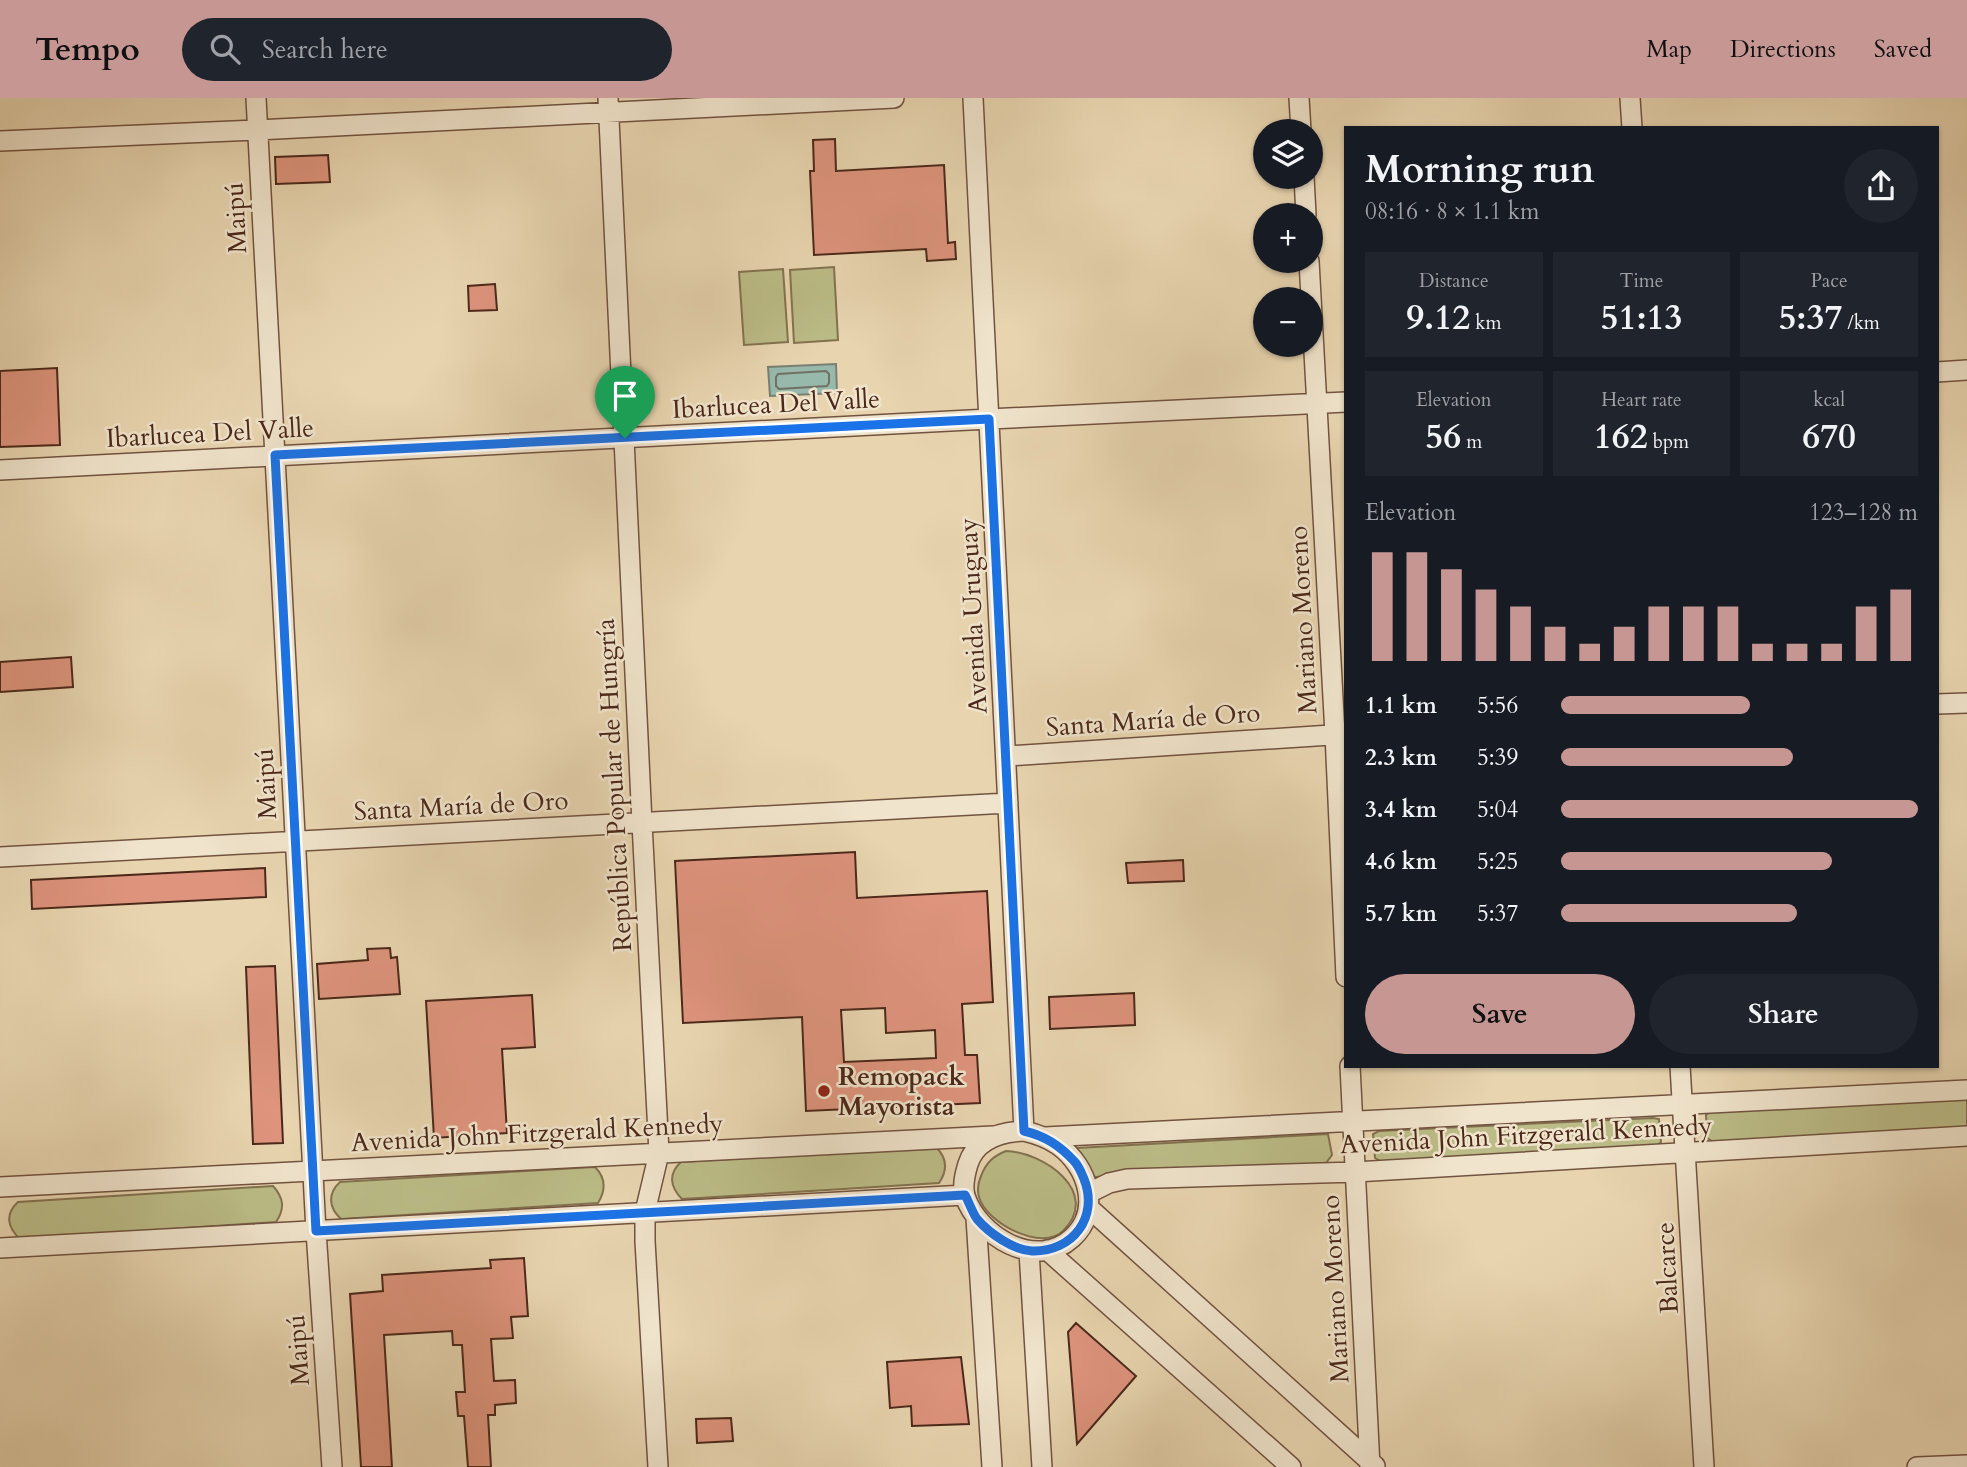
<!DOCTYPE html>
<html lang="en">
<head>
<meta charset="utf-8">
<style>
  body { margin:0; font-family:Cardo,serif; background:#20242c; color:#f1f3f6; height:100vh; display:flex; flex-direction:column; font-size:26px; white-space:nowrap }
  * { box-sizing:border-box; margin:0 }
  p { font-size:23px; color:#9ea1a6 }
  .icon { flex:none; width:38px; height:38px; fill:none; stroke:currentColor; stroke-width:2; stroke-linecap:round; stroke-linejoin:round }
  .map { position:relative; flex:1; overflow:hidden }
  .details { position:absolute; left:1344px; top:28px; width:595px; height:942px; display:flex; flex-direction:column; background:#171b24; border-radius:0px; box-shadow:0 2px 5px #0004 }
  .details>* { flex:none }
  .tools { position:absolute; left:1253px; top:21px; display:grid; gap:14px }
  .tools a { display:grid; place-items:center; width:70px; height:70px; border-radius:50%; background:#171b24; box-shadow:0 2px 5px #0004; font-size:35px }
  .pin { position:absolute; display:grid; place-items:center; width:60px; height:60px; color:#fff; margin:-72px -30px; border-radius:50% 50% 50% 0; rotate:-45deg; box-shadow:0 0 7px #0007 }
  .pin .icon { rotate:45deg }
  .round { display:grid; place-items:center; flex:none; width:74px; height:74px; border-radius:37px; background:#20242c }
  .overview { display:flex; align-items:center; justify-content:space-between; height:119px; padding:0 21px }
  h1 { font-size:38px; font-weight:800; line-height:52px }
  .metrics { display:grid; grid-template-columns:repeat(3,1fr); gap:10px; height:119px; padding:7px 21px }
  .metrics div { display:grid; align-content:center; border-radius:0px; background:#20242c; text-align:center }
  .metrics b { font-size:35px; font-weight:800 }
  .metrics small { font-size:19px; font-weight:400 }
  .metrics p { font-size:19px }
  .chart { height:196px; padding:14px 21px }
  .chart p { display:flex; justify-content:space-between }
  .chart svg { width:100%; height:126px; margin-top:7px; stroke:#c59692; stroke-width:6 }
  .primary-button { display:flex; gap:14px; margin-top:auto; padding:14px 21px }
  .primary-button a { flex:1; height:80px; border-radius:42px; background:#c59692; color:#111; font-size:28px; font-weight:800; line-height:80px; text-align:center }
  .primary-button a+a { background:#20242c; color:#f1f3f6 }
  ul { padding:0 21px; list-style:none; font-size:23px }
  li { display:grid; grid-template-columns:112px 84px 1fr; align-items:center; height:52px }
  li i { height:18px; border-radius:9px; background:#c59692 }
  header { display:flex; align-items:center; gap:42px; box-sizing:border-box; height:98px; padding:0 35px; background:#c59692; color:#111 }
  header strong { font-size:33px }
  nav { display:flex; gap:38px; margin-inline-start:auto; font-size:24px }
  .search { width:490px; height:63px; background:#20242c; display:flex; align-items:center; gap:18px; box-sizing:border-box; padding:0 24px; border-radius:38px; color:#9ea1a6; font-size:26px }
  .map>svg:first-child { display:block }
  .green { fill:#bbbc87; stroke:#837250; stroke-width:2 }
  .water { fill:#97b9ac; stroke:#797f72; stroke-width:2 }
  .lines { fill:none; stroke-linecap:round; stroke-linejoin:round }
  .shore { stroke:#717063; stroke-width:2 }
  .building { fill:#de947d; stroke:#4b281a; stroke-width:2; fill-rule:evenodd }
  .minor-casing { stroke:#725340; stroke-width:22 }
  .minor { stroke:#f0e4cc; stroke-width:19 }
  .route-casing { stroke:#fff; stroke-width:14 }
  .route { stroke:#1a73e8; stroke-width:9 }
  .poi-dot { fill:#8f2418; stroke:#f0e4cc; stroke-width:2.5 }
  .labels { text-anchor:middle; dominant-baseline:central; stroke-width:5; stroke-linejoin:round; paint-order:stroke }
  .street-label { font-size:26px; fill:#4b281a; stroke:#f0e4cc }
  .poi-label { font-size:26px; font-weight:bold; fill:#4b281a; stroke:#f0e4cc; text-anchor:start }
</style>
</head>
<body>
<header>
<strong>Tempo</strong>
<div class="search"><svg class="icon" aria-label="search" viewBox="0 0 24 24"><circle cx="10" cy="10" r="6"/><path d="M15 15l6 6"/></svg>Search here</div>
<nav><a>Map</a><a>Directions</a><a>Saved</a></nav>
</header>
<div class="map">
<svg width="1967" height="1369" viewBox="0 0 1967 1369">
  <rect width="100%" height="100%" fill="#e8d5b0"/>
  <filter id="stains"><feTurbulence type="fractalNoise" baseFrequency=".00286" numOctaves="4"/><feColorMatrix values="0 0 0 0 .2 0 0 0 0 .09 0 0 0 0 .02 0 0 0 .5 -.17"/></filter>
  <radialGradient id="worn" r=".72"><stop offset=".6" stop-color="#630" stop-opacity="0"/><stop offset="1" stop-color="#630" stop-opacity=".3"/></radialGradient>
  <path class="green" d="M 834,169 L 838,242 L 794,245 L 790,172 Z
    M 783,171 L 788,244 L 744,247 L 739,174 Z
    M 1967,1001 L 1967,1030 L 1714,1044 L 1707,1040 L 1706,1017 L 1711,1013 Z
    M 1653,1020 L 1659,1021 L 1661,1044 L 1655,1049 L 1382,1064 L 1375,1060 L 1373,1036 L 1379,1033 Z
    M 1328,1036 L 1332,1057 L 1326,1065 L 1095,1079 L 1076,1055 L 1077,1050 Z
    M 936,1049 C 947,1060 948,1072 939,1085 L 682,1101 C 670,1089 668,1076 681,1064 Z
    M 1006,1053 C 1043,1054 1102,1094 1063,1133 C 1042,1154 986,1125 979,1099 C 977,1092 978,1085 981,1078 C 986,1065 993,1058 1006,1053 Z
    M 595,1069 C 606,1080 606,1092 598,1105 L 341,1121 C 329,1110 327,1096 340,1084 Z
    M 273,1088 C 284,1100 285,1111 276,1124 L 20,1141 C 7,1129 5,1116 18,1104 Z"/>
  <path class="water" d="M 836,266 L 837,295 L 770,298 L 768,269 Z"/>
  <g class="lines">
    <path class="shore" d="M 826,273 L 829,276 L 829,285 L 827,288 L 779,291 L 776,288 L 776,279 L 778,276 Z"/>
  </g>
  <path class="building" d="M 835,41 L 836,73 L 944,67 L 948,145 L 955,144 L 956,161 L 927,163 L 926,151 L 814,157 L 810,73 L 814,73 L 813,42 Z
    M 328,57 L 330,84 L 276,86 L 275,59 Z
    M 495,186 L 497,212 L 469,213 L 468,188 Z
    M 57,270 L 60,347 L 0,349 L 0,273 Z
    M 71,559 L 73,589 L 0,594 L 0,564 Z
    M 855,754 L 857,800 L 987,793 L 993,904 L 962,906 L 965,957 L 977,957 L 980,1005 L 806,1013 L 802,919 L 683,925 L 675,763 ZM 885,910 L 886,935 L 935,932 L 936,960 L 844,964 L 841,912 Z
    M 1183,762 L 1184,783 L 1128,785 L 1126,765 Z
    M 265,770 L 266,799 L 32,811 L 31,782 Z
    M 390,850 L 391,860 L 397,859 L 400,896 L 319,901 L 317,866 L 368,862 L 367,851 Z
    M 275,868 L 283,1045 L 253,1046 L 246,869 Z
    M 1134,895 L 1135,927 L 1050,931 L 1049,899 Z
    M 532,897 L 535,949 L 502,951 L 507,1035 L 434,1040 L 426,903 Z
    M 524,1160 L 528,1218 L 511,1219 L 513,1240 L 491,1241 L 494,1283 L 515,1282 L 516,1305 L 495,1307 L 495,1317 L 488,1317 L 491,1369 L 468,1369 L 464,1318 L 458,1318 L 456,1294 L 465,1294 L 462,1247 L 453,1247 L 452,1233 L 384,1237 L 392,1369 L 361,1369 L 350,1196 L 383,1193 L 382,1177 L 491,1170 L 490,1162 Z
    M 1076,1225 L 1136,1278 L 1077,1346 L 1068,1234 Z
    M 961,1259 L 969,1326 L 912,1328 L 911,1308 L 890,1310 L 887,1264 Z
    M 731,1320 L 733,1343 L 697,1345 L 696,1321 Z"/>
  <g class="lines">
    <defs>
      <path id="minor" d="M 256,0 L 316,1133 L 332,1369
        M 608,0 L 642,725 L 659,1055 L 645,1114 L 645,1143 L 658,1369
        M 973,0 L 1024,1033
        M 1299,0 L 1301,33
        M 1630,0 L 1632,30
        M 0,43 L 257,32 L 894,0
        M 1304,79 L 1306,117
        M 1309,163 L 1335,636 L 1346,879
        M 1937,274 L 1967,272
        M 0,372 L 989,321 L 1346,304
        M 1937,606 L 1967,605
        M 1007,658 L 1346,636
        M 0,759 L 1008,705
        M 1350,968 L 1370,1369
        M 1680,968 L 1704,1369
        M 1024,1033 C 1037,1036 1048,1040 1058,1047 C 1088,1068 1102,1113 1072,1140 C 1036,1173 978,1138 965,1098 C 962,1087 965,1076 968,1066 C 976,1041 1000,1034 1024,1033 Z
        M 1045,1039 L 1967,992
        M 0,1089 L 993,1038
        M 1089,1095 L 1109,1085 L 1127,1081 L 1355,1074 L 1967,1038
        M 1089,1110 L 1375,1368
        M 976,1120 L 992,1369
        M 0,1150 L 965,1097
        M 1047,1152 L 1291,1369
        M 1029,1153 L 1042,1369
        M 1917,1369 L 1967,1367"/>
    </defs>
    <use href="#minor" class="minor-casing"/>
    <use href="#minor" class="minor"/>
  </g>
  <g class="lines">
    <defs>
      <path id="route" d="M 989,321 L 1024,1033 C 1045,1038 1059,1047 1074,1063 C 1079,1068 1081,1074 1084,1081 C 1099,1119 1073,1154 1032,1153 C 1013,1152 989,1135 977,1121 C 972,1114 969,1104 965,1097 L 316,1133 L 275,357 Z"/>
    </defs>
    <use href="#route" class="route-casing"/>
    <use href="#route" class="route"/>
  </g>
  <circle class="poi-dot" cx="824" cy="993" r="7"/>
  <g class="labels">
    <g class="street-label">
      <text transform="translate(236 120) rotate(-93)">Maipú</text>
      <text transform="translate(776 306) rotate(-3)">Ibarlucea Del Valle</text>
      <text transform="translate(210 335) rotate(-3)">Ibarlucea Del Valle</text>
      <text transform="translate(973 518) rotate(-93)">Avenida Uruguay</text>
      <text transform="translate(1303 522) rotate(-93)">Mariano Moreno</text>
      <text transform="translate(1153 622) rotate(-4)">Santa María de Oro</text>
      <text transform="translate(266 686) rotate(-93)">Maipú</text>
      <text transform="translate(614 687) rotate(-93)">República Popular de Hungría</text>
      <text transform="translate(461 708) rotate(-3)">Santa María de Oro</text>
      <text transform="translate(537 1035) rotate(-3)">Avenida John Fitzgerald Kennedy</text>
      <text transform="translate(1526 1037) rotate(-3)">Avenida John Fitzgerald Kennedy</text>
      <text transform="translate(1667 1170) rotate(-93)">Balcarce</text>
      <text transform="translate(1335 1191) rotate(-93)">Mariano Moreno</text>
      <text transform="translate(298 1252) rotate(-94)">Maipú</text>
    </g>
    <g class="poi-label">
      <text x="838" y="978">Remopack<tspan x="838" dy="30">Mayorista</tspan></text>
    </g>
  </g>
  <rect width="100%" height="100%" filter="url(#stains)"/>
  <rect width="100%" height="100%" fill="url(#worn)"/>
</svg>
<div class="tools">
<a><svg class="icon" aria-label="layers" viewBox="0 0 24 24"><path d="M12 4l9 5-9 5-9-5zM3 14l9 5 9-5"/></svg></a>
<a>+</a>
<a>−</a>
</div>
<div class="pin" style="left:625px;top:340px;background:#1e9e55"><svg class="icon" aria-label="arrive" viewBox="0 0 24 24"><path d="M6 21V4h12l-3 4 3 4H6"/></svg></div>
<section class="details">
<div class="overview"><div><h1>Morning run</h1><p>08:16 · 8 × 1.1 km</p></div><a class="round"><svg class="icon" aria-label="share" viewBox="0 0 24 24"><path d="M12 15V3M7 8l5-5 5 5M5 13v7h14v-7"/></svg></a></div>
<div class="metrics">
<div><p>Distance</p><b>9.12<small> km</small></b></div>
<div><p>Time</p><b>51:13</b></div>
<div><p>Pace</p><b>5:37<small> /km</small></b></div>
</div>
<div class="metrics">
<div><p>Elevation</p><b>56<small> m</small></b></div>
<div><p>Heart rate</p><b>162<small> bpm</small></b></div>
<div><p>kcal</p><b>670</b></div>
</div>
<div class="chart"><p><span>Elevation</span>123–128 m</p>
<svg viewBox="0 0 160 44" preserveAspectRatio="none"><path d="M5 44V6M15 44V6M25 44V12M35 44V19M45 44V25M55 44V32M65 44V38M75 44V32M85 44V25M95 44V25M105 44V25M115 44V38M125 44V38M135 44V38M145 44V25M155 44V19"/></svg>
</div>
<ul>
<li><b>1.1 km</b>5:56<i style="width:53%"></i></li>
<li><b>2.3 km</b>5:39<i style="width:65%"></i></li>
<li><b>3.4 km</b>5:04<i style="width:100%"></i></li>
<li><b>4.6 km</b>5:25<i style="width:76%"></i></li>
<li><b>5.7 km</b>5:37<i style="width:66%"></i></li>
</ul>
<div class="primary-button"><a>Save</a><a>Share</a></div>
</section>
</div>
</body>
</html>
